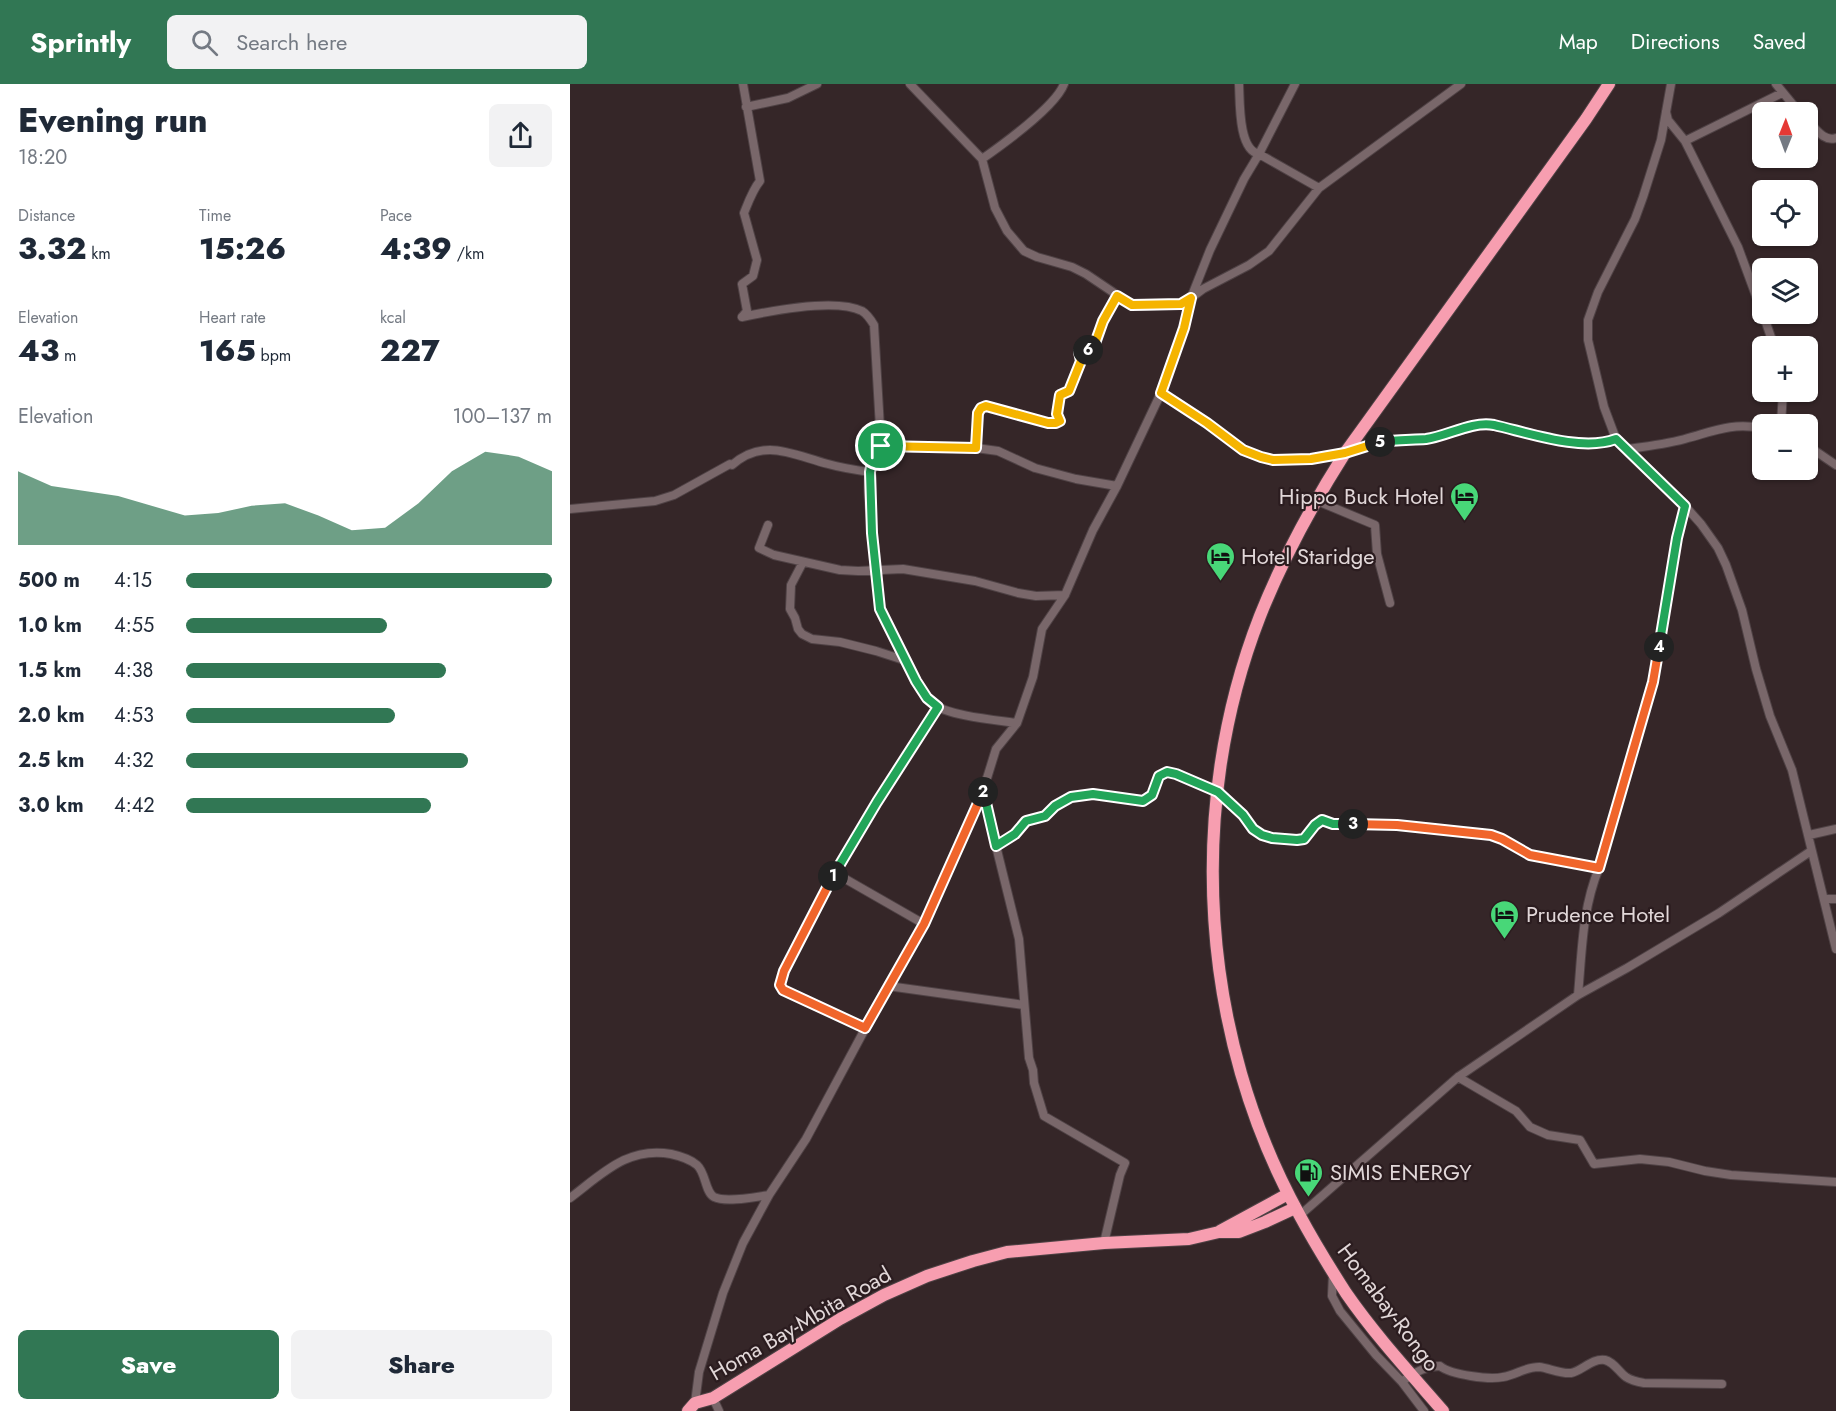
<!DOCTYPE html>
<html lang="en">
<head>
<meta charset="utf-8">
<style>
  body { margin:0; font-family:Jost,sans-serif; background:#f2f2f3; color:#1f2937; height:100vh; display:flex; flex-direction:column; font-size:22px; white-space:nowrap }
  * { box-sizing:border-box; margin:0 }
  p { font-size:20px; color:#747a83 }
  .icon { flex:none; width:33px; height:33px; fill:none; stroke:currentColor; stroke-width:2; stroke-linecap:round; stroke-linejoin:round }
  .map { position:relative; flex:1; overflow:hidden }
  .drawer { display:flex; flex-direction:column; background:#fff; width:570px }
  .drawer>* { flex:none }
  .needle { width:39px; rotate:1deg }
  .tools { position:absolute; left:1182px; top:18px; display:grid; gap:12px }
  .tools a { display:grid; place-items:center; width:66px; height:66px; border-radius:9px; background:#fff; box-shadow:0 2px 4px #0004; font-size:30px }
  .pin { position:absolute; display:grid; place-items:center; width:51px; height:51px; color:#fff; margin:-26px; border:3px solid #fff; border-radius:50%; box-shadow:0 2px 6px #0007 }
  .km { position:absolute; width:30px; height:30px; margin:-15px; border-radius:50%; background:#222; color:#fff; font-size:16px; line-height:30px; text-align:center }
  .round { display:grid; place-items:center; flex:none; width:63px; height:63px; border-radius:9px; background:#f2f2f3 }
  .head { display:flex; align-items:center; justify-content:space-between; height:102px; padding:0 18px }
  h1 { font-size:33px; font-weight:800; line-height:45px }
  .figures { display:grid; grid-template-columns:repeat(3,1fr); gap:9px; height:102px; padding:6px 18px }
  .figures div { display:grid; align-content:center }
  .figures b { font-size:30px; font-weight:800 }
  .figures small { font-size:16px; font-weight:400 }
  .figures p { font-size:16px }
  .chart { height:168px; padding:12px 18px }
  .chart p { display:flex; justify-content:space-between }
  .chart svg { width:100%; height:108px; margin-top:6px; fill:#317754; opacity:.7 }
  .button { display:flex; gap:12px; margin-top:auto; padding:12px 18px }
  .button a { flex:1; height:69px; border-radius:9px; background:#317754; color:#fff; font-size:24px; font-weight:800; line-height:69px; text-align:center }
  .button a+a { background:#f2f2f3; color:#1f2937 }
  ul { padding:0 18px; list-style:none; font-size:20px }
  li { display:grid; grid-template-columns:96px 72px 1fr; align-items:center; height:45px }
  li i { height:15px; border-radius:8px; background:#317754 }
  header { display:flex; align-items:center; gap:36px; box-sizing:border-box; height:84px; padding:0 30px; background:#317754; color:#fff }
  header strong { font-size:28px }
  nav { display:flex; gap:33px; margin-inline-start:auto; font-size:21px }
  .search { width:420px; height:54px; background:#f2f2f3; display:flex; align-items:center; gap:15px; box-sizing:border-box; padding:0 21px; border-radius:9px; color:#747a83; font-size:22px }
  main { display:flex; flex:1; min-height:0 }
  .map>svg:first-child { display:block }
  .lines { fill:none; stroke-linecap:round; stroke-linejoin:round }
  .minor-casing { stroke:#4f4245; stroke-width:10 }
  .highway-casing { stroke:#4f4245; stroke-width:14 }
  .minor { stroke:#79676a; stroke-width:8 }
  .highway { stroke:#f79eb0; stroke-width:12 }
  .split-1-casing { stroke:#fff; stroke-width:12 }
  .split-2-casing { stroke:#fff; stroke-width:12 }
  .split-3-casing { stroke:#fff; stroke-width:12 }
  .split-4-casing { stroke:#fff; stroke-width:12 }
  .split-5-casing { stroke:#fff; stroke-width:12 }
  .split-6-casing { stroke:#fff; stroke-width:12 }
  .split-7-casing { stroke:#fff; stroke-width:12 }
  .split-1 { stroke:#22a559; stroke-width:8 }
  .split-2 { stroke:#f0652b; stroke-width:8 }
  .split-3 { stroke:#22a559; stroke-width:8 }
  .split-4 { stroke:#f0652b; stroke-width:8 }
  .split-5 { stroke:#22a559; stroke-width:8 }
  .split-6 { stroke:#f5b400; stroke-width:8 }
  .split-7 { stroke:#f5b400; stroke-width:8 }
  .labels { text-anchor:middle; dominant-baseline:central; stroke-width:4.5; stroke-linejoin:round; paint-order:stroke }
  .poi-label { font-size:22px; fill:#e1d7d8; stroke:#2b1c1f; text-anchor:start }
  .street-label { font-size:22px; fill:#e1d7d8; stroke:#2b1c1f }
</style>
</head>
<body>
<header>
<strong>Sprintly</strong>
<div class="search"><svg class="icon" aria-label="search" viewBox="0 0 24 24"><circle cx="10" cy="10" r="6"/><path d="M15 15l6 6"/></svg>Search here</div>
<nav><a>Map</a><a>Directions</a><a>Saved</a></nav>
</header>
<main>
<section class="drawer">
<div class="head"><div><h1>Evening run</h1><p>18:20</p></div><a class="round"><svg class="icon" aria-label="share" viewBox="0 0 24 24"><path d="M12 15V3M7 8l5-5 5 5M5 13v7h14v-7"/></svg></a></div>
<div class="figures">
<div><p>Distance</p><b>3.32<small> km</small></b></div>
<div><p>Time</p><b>15:26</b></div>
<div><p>Pace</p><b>4:39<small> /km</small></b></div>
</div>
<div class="figures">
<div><p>Elevation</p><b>43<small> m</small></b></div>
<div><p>Heart rate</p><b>165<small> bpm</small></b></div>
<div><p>kcal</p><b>227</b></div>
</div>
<div class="chart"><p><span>Elevation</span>100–137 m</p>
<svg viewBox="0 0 160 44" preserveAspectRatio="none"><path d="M0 44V14L10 20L20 22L30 24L40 28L50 32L60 31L70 28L80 27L90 32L100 38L110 37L120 27L130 14L140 6L150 8L160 14V44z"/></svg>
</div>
<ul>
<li><b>500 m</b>4:15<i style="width:100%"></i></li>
<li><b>1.0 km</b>4:55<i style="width:55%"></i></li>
<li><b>1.5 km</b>4:38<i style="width:71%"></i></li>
<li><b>2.0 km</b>4:53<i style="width:57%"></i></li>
<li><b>2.5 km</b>4:32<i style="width:77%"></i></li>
<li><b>3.0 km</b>4:42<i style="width:67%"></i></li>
</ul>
<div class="button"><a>Save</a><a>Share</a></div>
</section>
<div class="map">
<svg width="1266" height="1327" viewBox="0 0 1266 1327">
  <rect width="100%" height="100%" fill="#352628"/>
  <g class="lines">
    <defs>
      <path id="minor" d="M 340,0 L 412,75 L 425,124 L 437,147 L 454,167 L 467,173 L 502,183 L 516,190 L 562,221 L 572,222 L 611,220 L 621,214 L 640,166 L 674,95 L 689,70 L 725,0
        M 669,0 C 670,17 668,66 689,70 L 749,104
        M 1101,0 L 1091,56 L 1073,113 L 1065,135 L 1028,208 L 1018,236 L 1018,256 L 1034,323 L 1046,355 L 1115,422 L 1131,440 L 1148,464 L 1156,481 L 1172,526 L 1186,585 L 1200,632 L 1222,686 L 1266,865
        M 1206,0 L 1229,28
        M 176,23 L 218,14 L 247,0
        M 1096,28 L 1098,36 L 1115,57 L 1168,163 L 1192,228
        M 1238,37 C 1246,45 1254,58 1266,54
        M 1115,57 L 1212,9
        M 412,75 C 432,61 486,22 494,0
        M 1193,230 L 1204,262
        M 172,233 C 200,227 266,214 292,227 C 297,230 301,236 304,241 L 311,361
        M 172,233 L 177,227 L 172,200 L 183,192 L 187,176 L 174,129 C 178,119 183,105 190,97 L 173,0
        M 591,309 L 637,339 L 673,367 L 691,373 L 703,376 L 741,375 L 775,369 L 805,358 L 857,355 L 906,342 L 922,341 L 1006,359 L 1036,359 L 1046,355
        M 1211,340 L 1213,308
        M 1238,362 L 1266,381
        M 406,364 L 408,329 L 411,324 L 416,322 L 478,339 L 486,339 L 490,337 L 487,330 L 490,311 L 499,307 L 511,277 L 509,268 L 523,265 L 533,237 L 547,212
        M 1058,365 C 1078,362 1099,360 1118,354 C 1147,346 1162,339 1192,344
        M 745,416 L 805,441 L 807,470 L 820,519
        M 0,425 L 85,417 L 104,411 L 160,380 L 162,381 C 194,353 223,371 258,380 C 272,384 286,386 300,388
        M 198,441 L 189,464 L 204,471 L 270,486 L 288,487 L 333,485 L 405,497 L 448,509 L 466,512 L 495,511
        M 233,478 L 221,501 L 220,525 L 225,534 L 228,545 L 232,550 L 242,555 L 270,558 L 306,567 L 337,577
        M 447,639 C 426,636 379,632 363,620 C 346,607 334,571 324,552 C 320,543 312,533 310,523 C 307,507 307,489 306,473 C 303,445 288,382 311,361 L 406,364 L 428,367 L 465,384 L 506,395 L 547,402
        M 413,707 L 426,762 L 445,750 L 456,737 L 475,732 L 485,722 L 502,713 L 523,710 L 573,717 L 582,711 L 589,692 L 597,688 L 606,690 L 648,708 L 673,731 L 683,745 L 692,751 L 702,754 L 727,756 L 734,755 L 745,741 L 752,737 L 763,740 L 827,741 L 921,751 L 932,755 L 960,771 L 1029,784
        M 1239,751 L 1266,745
        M 426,762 L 449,855 L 459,974 L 463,986 L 464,999 L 474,1032 L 555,1079 L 550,1091 L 534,1159
        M 265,789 L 354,840
        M 1255,815 L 1266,815
        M 318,902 L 454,921
        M 1008,911 C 1012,868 1012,825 1029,784 L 1083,598 L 1107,454 L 1115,422
        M 295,944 L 213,906 L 210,901 L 214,887 L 265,789 L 307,719 L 368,623
        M 888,993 L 946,1027 L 960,1043 L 978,1051 L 1010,1056 L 1024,1080 L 1070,1075 L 1099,1078 L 1135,1087 L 1161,1091 L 1266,1098
        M 0,1114 C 32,1090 58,1062 101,1070 C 110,1072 120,1075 127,1081 C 136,1089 135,1108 144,1113 C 156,1119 185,1113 199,1111
        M 729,1132 L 888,993 L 1008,911 L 1057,884 L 1149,829 L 1241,767
        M 763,1190 L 762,1212 L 770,1227 L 806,1271 L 832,1298 L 854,1327
        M 832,1298 C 843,1289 856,1282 870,1282 C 881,1291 920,1296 933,1293 C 946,1291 955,1283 969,1283 C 979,1284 990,1290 1001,1289 C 1012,1287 1022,1274 1035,1276 C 1044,1278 1049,1288 1056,1293 C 1062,1297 1068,1298 1074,1299 L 1152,1300
        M 143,1314 L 149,1327
        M 125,1319 L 129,1288 L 153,1209 L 173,1159 L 199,1111 L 236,1055 L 318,902 L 354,840 L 413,707 L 426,665 L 447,639 L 463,593 L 472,545 L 495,511 L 523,446 L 547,402 L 591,309 L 614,244 L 621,214 L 633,205 L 679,181 L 699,167 L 749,104 L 891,0"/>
      <path id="highway" d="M 650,1147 L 718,1110
        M 118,1327 L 125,1319 L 143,1314 L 270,1235 L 314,1211 L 357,1192 L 403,1177 L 437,1168 L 534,1159 L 619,1155 L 649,1148 L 669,1148 L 695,1138 L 725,1124
        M 873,1327 C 840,1289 805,1251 776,1209 C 760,1184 744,1158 730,1132 C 630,952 615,724 690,532 C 713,474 742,421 775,369 L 1016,35 L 1039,0"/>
    </defs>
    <use href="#minor" class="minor-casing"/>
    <use href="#highway" class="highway-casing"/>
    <use href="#minor" class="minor"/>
    <use href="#highway" class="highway"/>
  </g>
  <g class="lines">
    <defs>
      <path id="split-1" d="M 263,792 L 307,718 L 368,623 L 357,614 L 346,597 L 310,525 L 302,449 L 300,388 L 303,373 L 311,362"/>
      <path id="split-2" d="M 263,792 L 214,887 L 210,901 L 213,906 L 295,944 L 354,840 L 413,708"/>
      <path id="split-3" d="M 413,708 L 413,706 L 426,762 L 445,750 L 456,737 L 475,732 L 485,722 L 501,713 L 523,710 L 573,717 L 582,711 L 589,692 L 597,688 L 606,690 L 648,708 L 673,731 L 683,745 L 692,751 L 702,754 L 727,756 L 734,755 L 745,741 L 752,736 L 763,740 L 783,740"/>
      <path id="split-4" d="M 783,740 L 827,741 L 921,751 L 932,755 L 960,771 L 1029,784 L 1083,598 L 1089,563"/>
      <path id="split-5" d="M 810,358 C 825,356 841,356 856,355 C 878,352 901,337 924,341 C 959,349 1012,368 1046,355 L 1115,422 L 1107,454 L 1089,563"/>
      <path id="split-6" d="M 518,266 L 523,265 L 533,237 L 547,212 L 562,221 L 611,220 L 621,214 L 614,244 L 591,309 L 637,339 L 673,366 L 691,373 L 703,376 L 741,375 L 775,369 L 810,358"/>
      <path id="split-7" d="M 311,362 L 406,364 L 408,329 L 411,324 L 416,322 L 478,339 L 486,339 L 490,337 L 487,330 L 490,311 L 499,307 L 511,277 L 509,268 L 518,266"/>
    </defs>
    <use href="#split-1" class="split-1-casing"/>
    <use href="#split-2" class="split-2-casing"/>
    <use href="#split-3" class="split-3-casing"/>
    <use href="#split-4" class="split-4-casing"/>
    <use href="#split-5" class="split-5-casing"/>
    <use href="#split-6" class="split-6-casing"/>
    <use href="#split-7" class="split-7-casing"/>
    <use href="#split-1" class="split-1"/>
    <use href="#split-2" class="split-2"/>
    <use href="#split-3" class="split-3"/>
    <use href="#split-4" class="split-4"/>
    <use href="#split-5" class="split-5"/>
    <use href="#split-6" class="split-6"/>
    <use href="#split-7" class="split-7"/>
  </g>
  <defs>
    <symbol id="hotel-pin" viewBox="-11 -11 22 30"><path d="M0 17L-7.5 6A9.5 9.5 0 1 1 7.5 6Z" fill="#48d778" stroke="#2b1c1f"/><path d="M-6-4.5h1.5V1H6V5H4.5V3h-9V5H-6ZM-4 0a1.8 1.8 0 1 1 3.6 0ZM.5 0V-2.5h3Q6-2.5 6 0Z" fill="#111"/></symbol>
    <symbol id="fuel-pin" viewBox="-11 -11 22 30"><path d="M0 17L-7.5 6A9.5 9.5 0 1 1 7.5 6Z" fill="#48d778" stroke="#2b1c1f"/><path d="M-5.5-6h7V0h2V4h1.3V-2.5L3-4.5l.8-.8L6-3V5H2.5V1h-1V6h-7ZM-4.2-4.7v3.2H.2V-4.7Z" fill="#111"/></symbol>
  </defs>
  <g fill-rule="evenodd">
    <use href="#hotel-pin" x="878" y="396" width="33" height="45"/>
    <use href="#hotel-pin" x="634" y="456" width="33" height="45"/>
    <use href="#hotel-pin" x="918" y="814" width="33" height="45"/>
    <use href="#fuel-pin" x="722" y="1072" width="33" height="45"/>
  </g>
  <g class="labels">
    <g class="poi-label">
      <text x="874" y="412" text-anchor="end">Hippo Buck Hotel</text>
      <text x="671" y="472">Hotel Staridge</text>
      <text x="956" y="830">Prudence Hotel</text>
      <text x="760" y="1088">SIMIS ENERGY</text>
    </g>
    <g class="street-label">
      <text transform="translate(819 1223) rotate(53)">Homabay-Rongo</text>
      <text transform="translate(230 1239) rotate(-30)">Homa Bay-Mbita Road</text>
    </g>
  </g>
</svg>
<div class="tools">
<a><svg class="needle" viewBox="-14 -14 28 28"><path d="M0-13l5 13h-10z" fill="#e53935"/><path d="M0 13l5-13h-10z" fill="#747a83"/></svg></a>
<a><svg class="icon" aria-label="locate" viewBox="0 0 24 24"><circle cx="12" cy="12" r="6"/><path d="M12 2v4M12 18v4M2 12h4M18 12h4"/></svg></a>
<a><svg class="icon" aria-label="layers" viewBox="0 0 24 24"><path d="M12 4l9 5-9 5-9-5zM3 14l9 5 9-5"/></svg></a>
<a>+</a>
<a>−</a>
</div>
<div class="pin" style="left:311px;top:362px;background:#1e9e55"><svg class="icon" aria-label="arrive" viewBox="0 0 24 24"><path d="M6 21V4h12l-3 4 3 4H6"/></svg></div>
<b class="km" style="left:263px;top:792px">1</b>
<b class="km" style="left:413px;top:708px">2</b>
<b class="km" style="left:783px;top:740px">3</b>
<b class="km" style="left:1089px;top:563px">4</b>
<b class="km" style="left:810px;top:358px">5</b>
<b class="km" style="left:518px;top:266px">6</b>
</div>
</main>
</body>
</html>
